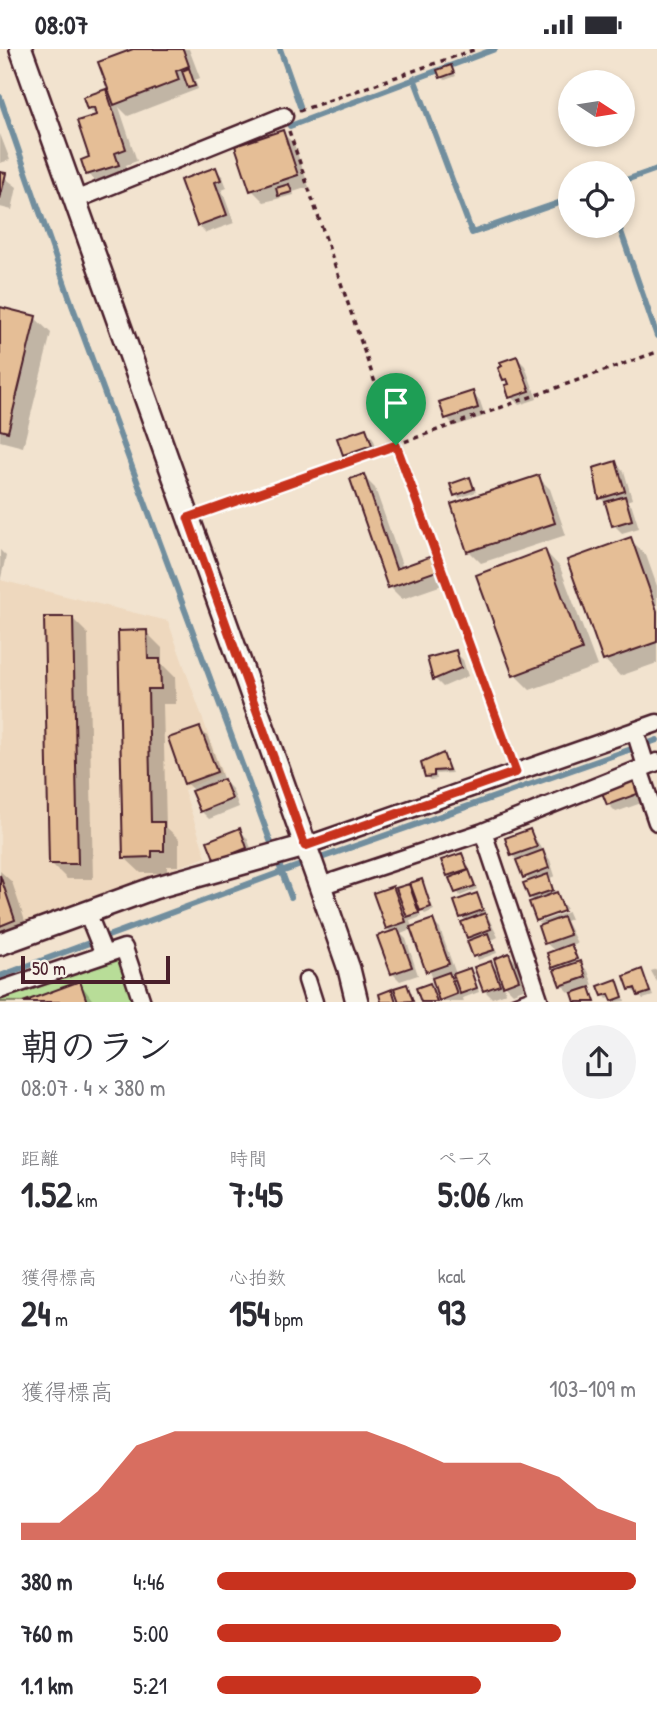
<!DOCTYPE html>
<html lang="ja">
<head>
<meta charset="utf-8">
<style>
  body { margin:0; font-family:"Patrick Hand","Klee One",sans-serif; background:#f2f2f3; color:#2b2b33; height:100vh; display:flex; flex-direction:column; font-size:26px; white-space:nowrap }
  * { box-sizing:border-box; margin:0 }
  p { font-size:23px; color:#7c7c81 }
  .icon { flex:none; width:38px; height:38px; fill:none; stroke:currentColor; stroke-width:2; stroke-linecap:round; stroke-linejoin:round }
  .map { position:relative; height:953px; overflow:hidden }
  .side { display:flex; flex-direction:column; background:#fff; flex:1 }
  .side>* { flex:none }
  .needle { width:46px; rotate:102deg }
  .buttons { position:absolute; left:558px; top:21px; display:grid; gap:14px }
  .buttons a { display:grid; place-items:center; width:77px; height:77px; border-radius:50%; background:#fff; box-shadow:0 4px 10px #0003; font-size:35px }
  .scale { position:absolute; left:21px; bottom:18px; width:149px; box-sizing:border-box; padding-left:7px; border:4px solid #4a1f2b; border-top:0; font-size:19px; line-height:24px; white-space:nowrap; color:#4a1f2b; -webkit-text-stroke:5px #f7f3e8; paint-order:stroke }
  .pin { position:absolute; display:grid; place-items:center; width:60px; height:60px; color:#fff; margin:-72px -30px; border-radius:50% 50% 50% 0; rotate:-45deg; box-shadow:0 0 7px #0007 }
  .pin .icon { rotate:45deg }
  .round { display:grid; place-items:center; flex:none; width:74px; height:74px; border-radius:37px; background:#f2f2f3 }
  .overview { display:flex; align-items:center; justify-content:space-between; height:119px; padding:0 21px }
  h1 { font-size:38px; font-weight:800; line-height:52px }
  .metrics { display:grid; grid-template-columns:repeat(3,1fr); gap:10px; height:119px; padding:7px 21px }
  .metrics div { display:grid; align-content:center }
  .metrics b { font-size:35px; font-weight:800 }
  .metrics small { font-size:19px; font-weight:400 }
  .metrics p { font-size:19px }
  .chart { height:196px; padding:14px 21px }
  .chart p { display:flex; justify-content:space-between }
  .chart svg { width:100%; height:126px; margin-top:7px; fill:#c8321e; opacity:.7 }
  ul { padding:0 21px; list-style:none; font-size:23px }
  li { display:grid; grid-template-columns:112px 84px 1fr; align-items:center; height:52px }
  li i { height:18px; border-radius:9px; background:#c8321e }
  .status { display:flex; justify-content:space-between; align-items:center; height:49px; padding:0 35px; background:#fff; direction:ltr }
  .status svg { height:19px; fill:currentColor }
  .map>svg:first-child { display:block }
  .built { fill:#eed8be }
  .green { fill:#b8dd98; stroke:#817e62; stroke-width:2 }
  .shadow { fill:#0003; fill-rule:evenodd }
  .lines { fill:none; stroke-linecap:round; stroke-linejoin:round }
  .stream { stroke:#718e9e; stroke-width:6 }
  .building { fill:#e5be96; stroke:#4a1f2b; stroke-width:2 }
  .service-casing { stroke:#4a1f2b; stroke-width:13 }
  .minor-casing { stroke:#4a1f2b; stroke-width:21 }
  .tertiary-casing { stroke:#4a1f2b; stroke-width:26 }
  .path { stroke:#4a1f2b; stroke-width:3.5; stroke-dasharray:5 5; stroke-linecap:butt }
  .service { stroke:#f7f3e8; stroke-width:8 }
  .minor { stroke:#f7f3e8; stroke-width:16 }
  .tertiary { stroke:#f7f3e8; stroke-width:21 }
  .route-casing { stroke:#fff; stroke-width:14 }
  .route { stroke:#c8321e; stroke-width:9 }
</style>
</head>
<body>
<div class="status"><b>08:07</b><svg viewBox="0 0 49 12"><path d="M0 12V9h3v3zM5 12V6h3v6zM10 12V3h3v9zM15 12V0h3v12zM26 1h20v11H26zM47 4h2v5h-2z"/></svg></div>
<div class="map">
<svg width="657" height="953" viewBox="0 0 657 953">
  <rect width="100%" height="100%" fill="#f2e3cf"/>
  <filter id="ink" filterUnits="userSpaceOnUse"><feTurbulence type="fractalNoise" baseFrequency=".0143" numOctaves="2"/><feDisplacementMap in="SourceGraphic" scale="14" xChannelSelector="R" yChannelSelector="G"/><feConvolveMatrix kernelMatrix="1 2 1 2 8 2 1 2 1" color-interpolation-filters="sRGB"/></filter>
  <g filter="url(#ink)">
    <path class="built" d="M 0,531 L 168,572 L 222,724 L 184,741 L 206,808 L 0,882 Z"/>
    <path class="green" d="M 120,908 L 136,952 L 0,953 L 0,950 Z"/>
    <path class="shadow" d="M 138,0 L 189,0 L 200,29 L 195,31 L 198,40 L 128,67 L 119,58 L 137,112 L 126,116 L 130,128 L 100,138 L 88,125 L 83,112 L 91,109 L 97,67 L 88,59 L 106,42 L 114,50 Z
      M 451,18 L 456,27 L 445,31 L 442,28 Z
      M 282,83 L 294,95 L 309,138 L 293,143 L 294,146 L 264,153 L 252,141 Z
      M 0,85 L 10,111 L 0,114 Z
      M 215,120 L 223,128 L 227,139 L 222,141 L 234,174 L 206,184 L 198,176 Z
      M 0,125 L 17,138 L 12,161 L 0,158 Z
      M 0,260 L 35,269 L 51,284 L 23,398 L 0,392 Z
      M 517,309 L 525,317 L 537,350 L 519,356 L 511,348 L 510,336 L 504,330 Z
      M 472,344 L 480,352 L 485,367 L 455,377 L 447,369 Z
      M 365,381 L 373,389 L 379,404 L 353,413 L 345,405 Z
      M 616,414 L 624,422 L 632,450 L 626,452 L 632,457 L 639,479 L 622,484 L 614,476 L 608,457 L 601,449 Z
      M 363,427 L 375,439 L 403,519 L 432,509 L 444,521 L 448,534 L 402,550 L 390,538 Z
      M 538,428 L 550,440 L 566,486 L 481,514 L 469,502 Z
      M 469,430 L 476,443 L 459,449 L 455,446 Z
      M 630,490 L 646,506 L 657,537 L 657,614 L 620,627 L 605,611 Z
      M 0,501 L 6,507 L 0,533 Z
      M 545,502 L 560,518 L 597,617 L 530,641 L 515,626 Z
      M 73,570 L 88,585 L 93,830 L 67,830 L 51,814 Z
      M 146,583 L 162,599 L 162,615 L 175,628 L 176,655 L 163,655 L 166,778 L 179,790 L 179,817 L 167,817 L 167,824 L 141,824 L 125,809 Z
      M 455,603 L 463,611 L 468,627 L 443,638 L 435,630 L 429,611 Z
      M 200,680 L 208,688 L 224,732 L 232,740 L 239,758 L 209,770 L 201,762 L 195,743 L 186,734 Z
      M 443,706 L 452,724 L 436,725 L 437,730 L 430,731 L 426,727 Z
      M 635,732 L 647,752 L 616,763 L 608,755 Z
      M 239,781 L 247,789 L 254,807 L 224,819 L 209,793 Z
      M 530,782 L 550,811 L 555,827 L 550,829 L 556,846 L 567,860 L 539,869 L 539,873 L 568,863 L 571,870 L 566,872 L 577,894 L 570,896 L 579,914 L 588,922 L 593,936 L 587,938 L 596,953 L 577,953 L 573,943 L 570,944 L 562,936 L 554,918 L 555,902 L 546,894 L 543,877 L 537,872 L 531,854 L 535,853 L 530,848 L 530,833 L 513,806 Z
      M 462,806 L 477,840 L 460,847 L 449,826 Z
      M 0,822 L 12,833 L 30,887 L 0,897 Z
      M 421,832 L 434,861 L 425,865 L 418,858 L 421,868 L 410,872 L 412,879 L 432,872 L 440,880 L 456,925 L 469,921 L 473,924 L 479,943 L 463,949 L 464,953 L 443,953 L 435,945 L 438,953 L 423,953 L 430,936 L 439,945 L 413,880 L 401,885 L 406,890 L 418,926 L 400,932 L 392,924 L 392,884 L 387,879 L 393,839 L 401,848 L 408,837 L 415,844 ZM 454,924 L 458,934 L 450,926 Z
      M 477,846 L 498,888 L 492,891 L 497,904 L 478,911 L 468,888 L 466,872 L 462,868 Z
      M 509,906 L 517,914 L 526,939 L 513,944 L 503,934 L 506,944 L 492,949 L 484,941 L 490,914 L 500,924 Z
      M 657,920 L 657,933 L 651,922 Z
      M 642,922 L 653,947 L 643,950 L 638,942 L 634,943 L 631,940 Z
      M 616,932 L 620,936 L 625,952 L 615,953 L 613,948 L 607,950 L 604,946 Z
      M 80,934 L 94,953 L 28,953 Z"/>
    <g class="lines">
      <path class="stream" d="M 280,0 L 300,57
        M 414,29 L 472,184 L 570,150
        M 0,48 L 72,256 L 291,848
        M 290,77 L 495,0
        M 623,132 L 657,120
        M 619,177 L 657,287
        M 0,927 L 281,823 L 657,691"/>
    </g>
    <path class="building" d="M 133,0 L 183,0 L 189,17 L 176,22 L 179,31 L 114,56 L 98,13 Z
      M 451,16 L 454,24 L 440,29 L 437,21 Z
      M 189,19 L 195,37 L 188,39 L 182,22 Z
      M 106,40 L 126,100 L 115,104 L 119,116 L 86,126 L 81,111 L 89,108 L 77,72 L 96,66 L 94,58 L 87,60 L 83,48 Z
      M 283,81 L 298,126 L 250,142 L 235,97 Z
      M 216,118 L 221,131 L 215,133 L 227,166 L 197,177 L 180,131 Z
      M 0,123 L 6,124 L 0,150 Z
      M 289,135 L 292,143 L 278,147 L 276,139 Z
      M 0,258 L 36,267 L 8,383 L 0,381 Z
      M 517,307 L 530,342 L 509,349 L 505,336 L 509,335 L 507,330 L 503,331 L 498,319 L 502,317 L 500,313 Z
      M 473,342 L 478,359 L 445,370 L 439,353 Z
      M 366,379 L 372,396 L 343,406 L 337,389 Z
      M 616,412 L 625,442 L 599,450 L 593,419 Z
      M 364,425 L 396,520 L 432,507 L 437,522 L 388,539 L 350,430 Z
      M 539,426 L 555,474 L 467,503 L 451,455 Z
      M 470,428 L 474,440 L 454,447 L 450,435 Z
      M 625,447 L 632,471 L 612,477 L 605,453 Z
      M 631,488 L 657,562 L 657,593 L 603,612 L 567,511 Z
      M 545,500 L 582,601 L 513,627 L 476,526 Z
      M 44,568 L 73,568 L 78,815 L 49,815 Z
      M 147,581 L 148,610 L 160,610 L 161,640 L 148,640 L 151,773 L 164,773 L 164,802 L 152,802 L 152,808 L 123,809 L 118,582 Z
      M 456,601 L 461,619 L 433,631 L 427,609 Z
      M 200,678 L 217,723 L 184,735 L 168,689 Z
      M 443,704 L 449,721 L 434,722 L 434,727 L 425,728 L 421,714 Z
      M 224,730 L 232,750 L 200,763 L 191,742 Z
      M 635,730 L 640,744 L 607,756 L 601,741 Z
      M 240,779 L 247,799 L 215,812 L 207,792 Z
      M 530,780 L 537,798 L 511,807 L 505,789 Z
      M 543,801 L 549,819 L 523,829 L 516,811 Z
      M 462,804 L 468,820 L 447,827 L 441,811 Z
      M 469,821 L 475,837 L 455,844 L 449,829 Z
      M 548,825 L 553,841 L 529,849 L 523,834 Z
      M 0,826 L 15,871 L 0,877 Z
      M 422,830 L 431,858 L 420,862 L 410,834 Z
      M 409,835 L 419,864 L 407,868 L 396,839 Z
      M 393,837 L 406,873 L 386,880 L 373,844 Z
      M 557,843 L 564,862 L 536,872 L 529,853 Z
      M 477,844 L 483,861 L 460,869 L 454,852 Z
      M 485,864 L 491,880 L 467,889 L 461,873 Z
      M 563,868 L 570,886 L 544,895 L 538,877 Z
      M 433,870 L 449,915 L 426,923 L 410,878 Z
      M 398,880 L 412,918 L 391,925 L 377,887 Z
      M 488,884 L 494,901 L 473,908 L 467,892 Z
      M 571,895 L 577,910 L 552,919 L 547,904 Z
      M 509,904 L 519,931 L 503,937 L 494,910 Z
      M 491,912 L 500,936 L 483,942 L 474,918 Z
      M 581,912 L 586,928 L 560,937 L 554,921 Z
      M 470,919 L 477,939 L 460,945 L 453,925 Z
      M 642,920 L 650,943 L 638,947 L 635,939 L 629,941 L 624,927 Z
      M 449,923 L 457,945 L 439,952 L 432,929 Z
      M 617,930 L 623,948 L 612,952 L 609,945 L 602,947 L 598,937 Z
      M 80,932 L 87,953 L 23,953 Z
      M 430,934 L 437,953 L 421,953 L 416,939 Z
      M 407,935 L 413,952 L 399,953 L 394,939 Z
      M 590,938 L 595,953 L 575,953 L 572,944 Z
      M 392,940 L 396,953 L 381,953 L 379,945 Z"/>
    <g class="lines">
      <defs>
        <path id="service" d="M 513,953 L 537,944"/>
        <path id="minor" d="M 75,151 L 284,67
          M 635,682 L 646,717
          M 639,720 L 657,773
          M 483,783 L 540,953
          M 305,797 L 657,674
          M 320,837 L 483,783 L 657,713
          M 87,863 L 104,905
          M 307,931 L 314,953
          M 0,941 L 124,899 L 142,953"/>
        <path id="tertiary" d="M 21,0 L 320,837 L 349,920 L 357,953
          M 0,895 L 154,839 L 305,797"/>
      </defs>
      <use href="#service" class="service-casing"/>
      <use href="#minor" class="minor-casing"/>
      <use href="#tertiary" class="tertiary-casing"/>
      <path class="path" d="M 299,62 L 476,0
        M 289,82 L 396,395 L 510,708
        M 207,463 L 657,303"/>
      <use href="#service" class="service"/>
      <use href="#minor" class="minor"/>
      <use href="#tertiary" class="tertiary"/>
    </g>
  </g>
  <g class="lines" filter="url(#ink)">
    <defs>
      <path id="route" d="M 396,396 L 516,723 L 305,797 L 188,469 Z"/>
    </defs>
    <use href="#route" class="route-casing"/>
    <use href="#route" class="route"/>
  </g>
</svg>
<div class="buttons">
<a><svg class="needle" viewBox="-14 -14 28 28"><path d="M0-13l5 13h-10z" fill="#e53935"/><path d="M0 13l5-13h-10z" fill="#7c7c81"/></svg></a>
<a><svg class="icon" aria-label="locate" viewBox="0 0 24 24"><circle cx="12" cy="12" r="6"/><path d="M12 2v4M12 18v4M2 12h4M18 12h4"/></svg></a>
</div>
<div class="scale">50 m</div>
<div class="pin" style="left:396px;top:396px;background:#1e9e55"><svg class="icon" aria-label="arrive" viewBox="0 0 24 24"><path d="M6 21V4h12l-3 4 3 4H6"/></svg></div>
</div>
<section class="side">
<div class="overview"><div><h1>朝のラン</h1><p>08:07 · 4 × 380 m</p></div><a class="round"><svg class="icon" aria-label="share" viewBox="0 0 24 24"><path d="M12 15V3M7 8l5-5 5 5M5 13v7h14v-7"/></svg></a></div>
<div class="metrics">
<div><p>距離</p><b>1.52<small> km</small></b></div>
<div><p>時間</p><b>7:45</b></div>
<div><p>ペース</p><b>5:06<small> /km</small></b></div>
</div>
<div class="metrics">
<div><p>獲得標高</p><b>24<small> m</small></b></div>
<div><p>心拍数</p><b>154<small> bpm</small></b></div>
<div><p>kcal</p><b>93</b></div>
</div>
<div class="chart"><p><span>獲得標高</span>103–109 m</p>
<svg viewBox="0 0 160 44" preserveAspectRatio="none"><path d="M0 44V38L10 38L20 27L30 11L40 6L50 6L60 6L70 6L80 6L90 6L100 11L110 17L120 17L130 17L140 22L150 33L160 38V44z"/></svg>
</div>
<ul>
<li><b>380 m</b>4:46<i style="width:100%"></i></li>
<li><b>760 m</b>5:00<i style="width:82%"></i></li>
<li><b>1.1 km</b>5:21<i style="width:63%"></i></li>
</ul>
</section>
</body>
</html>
